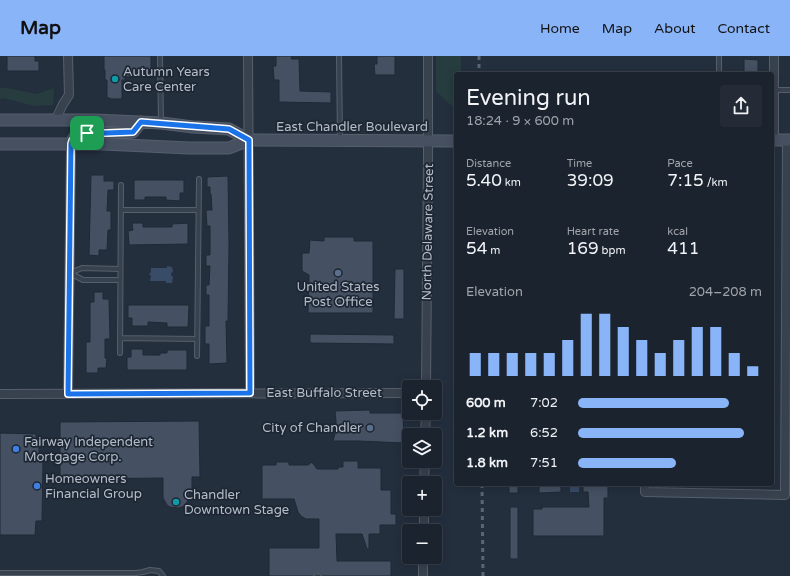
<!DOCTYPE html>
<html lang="en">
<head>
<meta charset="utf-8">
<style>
  body { margin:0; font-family:"Varela Round",sans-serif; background:#242b36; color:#f1f3f6; height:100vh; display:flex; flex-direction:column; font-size:15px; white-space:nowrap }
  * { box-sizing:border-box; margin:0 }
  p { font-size:13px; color:#a0a4aa }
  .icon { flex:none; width:22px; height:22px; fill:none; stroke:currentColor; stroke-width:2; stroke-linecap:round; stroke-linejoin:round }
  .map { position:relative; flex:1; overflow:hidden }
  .details { position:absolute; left:454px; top:16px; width:320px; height:414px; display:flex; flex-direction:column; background:#1b232e; border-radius:4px; box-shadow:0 2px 10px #0003,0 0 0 1px #39404a }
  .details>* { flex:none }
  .controls { position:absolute; left:402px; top:324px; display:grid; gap:8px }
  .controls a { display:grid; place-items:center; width:40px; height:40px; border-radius:4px; background:#1b232e; box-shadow:0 2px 10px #0003,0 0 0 1px #39404a; font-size:20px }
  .pin { position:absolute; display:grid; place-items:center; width:34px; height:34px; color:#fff; margin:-17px; border-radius:8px; box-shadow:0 2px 6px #0006 }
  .round { display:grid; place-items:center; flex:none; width:42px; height:42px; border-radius:4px; background:#242b36 }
  .headline { display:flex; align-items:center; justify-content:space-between; height:68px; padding:0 12px }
  h1 { font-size:22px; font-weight:600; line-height:30px }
  .figures { display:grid; grid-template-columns:repeat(3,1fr); gap:6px; height:68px; padding:4px 12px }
  .figures div { display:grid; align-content:center }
  .figures b { font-size:17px; font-weight:600 }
  .figures small { font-size:11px; font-weight:400 }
  .figures p { font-size:11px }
  .chart { height:112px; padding:8px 12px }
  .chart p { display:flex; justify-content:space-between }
  .chart svg { width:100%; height:72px; margin-top:4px; stroke:#8ab4f8; stroke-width:6 }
  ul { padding:0 12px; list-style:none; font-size:13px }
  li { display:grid; grid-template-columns:64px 48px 1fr; align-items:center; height:30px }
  li i { height:10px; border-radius:5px; background:#8ab4f8 }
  header { display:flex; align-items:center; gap:24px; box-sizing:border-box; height:56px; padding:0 20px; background:#8ab4f8; color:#111 }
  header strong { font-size:19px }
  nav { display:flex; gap:22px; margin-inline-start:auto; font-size:14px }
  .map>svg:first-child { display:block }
  .green { fill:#263c3f }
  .water { fill:#394c67 }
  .building { fill:#455162; stroke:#1f2835 }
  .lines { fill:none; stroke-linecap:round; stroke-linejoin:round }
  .lane-casing { stroke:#565f6c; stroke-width:6 }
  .street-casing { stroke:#565f6c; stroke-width:10 }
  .secondary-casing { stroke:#565f6c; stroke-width:13 }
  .path { stroke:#44595c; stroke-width:2; stroke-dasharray:3 3; stroke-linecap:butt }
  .lane { stroke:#38414e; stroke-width:4 }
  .street { stroke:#38414e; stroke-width:8 }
  .secondary { stroke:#465061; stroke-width:11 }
  .rail { stroke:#5a6575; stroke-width:3; stroke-dasharray:4 4; stroke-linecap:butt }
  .route-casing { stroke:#fff; stroke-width:8 }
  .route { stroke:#1a73e8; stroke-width:5 }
  .culture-dot { fill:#0f9aa8; stroke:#1d2633; stroke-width:1.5 }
  .service-dot { fill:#5c6f8a; stroke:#1d2633; stroke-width:1.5 }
  .shop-dot { fill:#3f7fe0; stroke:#1d2633; stroke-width:1.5 }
  .labels { text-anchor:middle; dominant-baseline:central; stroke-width:3.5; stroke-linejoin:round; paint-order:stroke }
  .poi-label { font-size:13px; fill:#b4bcc9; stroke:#1d2633; text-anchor:start }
  .street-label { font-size:13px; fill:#b4bcc9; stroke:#1d2633 }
</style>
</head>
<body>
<header>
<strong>Map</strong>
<nav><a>Home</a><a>Map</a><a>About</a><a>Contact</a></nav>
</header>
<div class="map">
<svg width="790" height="520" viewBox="0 0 790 520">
  <rect width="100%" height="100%" fill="#242f3e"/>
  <path class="green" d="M 436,0 L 461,0 L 461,18 L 456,18 L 456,54 L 436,35 Z
    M 0,32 L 7,32 L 37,38 L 54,32 L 53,49 L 34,50 L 3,42 L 0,43 Z"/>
  <path class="water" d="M 167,210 L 172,211 L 173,216 L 171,217 L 171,219 L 173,221 L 172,227 L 166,227 L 166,225 L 150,225 L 151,220 L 149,218 L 151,216 L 151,212 L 167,212 Z
    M 570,428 L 579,428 L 579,436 L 570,436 Z"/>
  <path class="building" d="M 7,0 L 35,0 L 35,5 L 39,5 L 39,15 L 7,15 Z
    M 104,0 L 151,0 L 151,21 L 125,21 L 125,24 L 122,24 L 122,43 L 110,43 L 110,42 L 107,42 L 107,24 L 105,24 L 105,14 L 104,14 Z
    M 276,0 L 292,0 L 291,3 L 299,3 L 300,35 L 331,36 L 331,47 L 279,46 L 279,24 L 274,24 L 273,10 L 276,10 Z
    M 377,0 L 395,0 L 395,19 L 375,19 L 374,8 L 377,8 Z
    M 744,3 L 758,4 L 758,18 L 744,18 Z
    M 91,119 L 104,119 L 104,125 L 114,125 L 114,134 L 108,134 L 107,155 L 111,155 L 111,174 L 108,174 L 107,194 L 99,194 L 99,200 L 89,199 Z
    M 228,120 L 229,189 L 228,265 L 226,265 L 227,307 L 209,308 L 209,288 L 205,288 L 205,270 L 209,270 L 209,239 L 206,239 L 206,229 L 209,229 L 210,210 L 206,210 L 206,199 L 210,199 L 210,170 L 207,170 L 206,154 L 212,154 L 211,138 L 210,138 L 210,131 L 207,131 L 207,121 Z
    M 134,124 L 184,124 L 184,137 L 180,137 L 180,145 L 166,144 L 166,141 L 145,141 L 145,144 L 134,144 Z
    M 132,167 L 143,167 L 143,171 L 172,171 L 172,168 L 188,167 L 188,188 L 129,189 L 128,175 L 133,174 Z
    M 324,181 L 354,181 L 354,185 L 373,185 L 373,257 L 308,257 L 309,219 L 302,215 L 302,197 L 309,197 L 310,184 L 324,185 Z
    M 395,213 L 404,213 L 404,263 L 394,263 Z
    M 94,236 L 103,236 L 103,243 L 109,243 L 110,283 L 105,283 L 105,302 L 107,302 L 106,312 L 98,312 L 98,317 L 86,317 L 86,286 L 90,286 L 90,246 L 94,246 Z
    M 128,249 L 189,249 L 188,271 L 167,271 L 167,267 L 148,266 L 148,270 L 132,270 L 132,262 L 128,262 Z
    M 310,278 L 394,279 L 394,288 L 310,287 Z
    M 131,293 L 143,293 L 143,299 L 160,299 L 160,297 L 167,297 L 167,294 L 187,294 L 187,314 L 127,314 L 127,301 L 131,301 Z
    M 370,354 L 370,357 L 403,357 L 404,387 L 359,385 L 333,385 L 336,374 L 336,365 L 335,355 Z
    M 199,365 L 200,421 L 192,421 L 192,436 L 189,436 L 189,442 L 185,450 L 178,452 L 170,451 L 167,449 L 163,442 L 163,422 L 60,423 L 60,366 Z
    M 0,377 L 36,378 L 36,385 L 39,385 L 39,406 L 43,406 L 42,465 L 36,465 L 35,479 L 0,479 Z
    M 343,405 L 358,405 L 358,412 L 381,412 L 381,434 L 391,434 L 391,458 L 396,458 L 396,469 L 380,469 L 380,478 L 369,478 L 369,493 L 367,493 L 362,478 L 336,478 L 337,505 L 391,505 L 391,520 L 269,520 L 269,492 L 319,492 L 319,463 L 306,463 L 301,460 L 298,456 L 294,443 L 262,443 L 262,409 L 276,409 L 276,406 L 289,406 L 289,409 L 308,409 L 312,406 L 317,413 L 338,413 L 338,411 L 343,411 Z
    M 539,428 L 561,428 L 561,436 L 539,437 Z
    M 583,428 L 608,428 L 608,442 L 604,442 L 604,480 L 533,480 L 533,453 L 542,453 L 542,451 L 589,451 L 588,436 L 583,436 Z
    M 509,429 L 518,429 L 518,437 L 509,437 Z
    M 510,451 L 518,451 L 518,503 L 510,503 Z"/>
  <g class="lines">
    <defs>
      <path id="lane" d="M 160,0 L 161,67
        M 339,0 L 340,84
        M 719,0 L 719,18
        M 774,34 L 790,34
        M 121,154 L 198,154
        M 70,217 L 83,224 L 120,224
        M 70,217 L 82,212 L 120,213
        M 120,282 L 197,283
        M 120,297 L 121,129
        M 197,300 L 199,123
        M 0,517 L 136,517 L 143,516 L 150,514 L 159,515 L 163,520"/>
      <path id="street" d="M 248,0 L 250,337
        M 774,0 L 774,84
        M 56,63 L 63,48 L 69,39 L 68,0
        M 426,331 L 428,104 L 428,0
        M 0,338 L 409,337
        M 68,338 L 71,88
        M 425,379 L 426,357
        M 424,427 L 425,405
        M 645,428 L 645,436 L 785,439 L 787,84
        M 424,475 L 424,453
        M 423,520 L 423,501"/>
      <path id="secondary" d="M 0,64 L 94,64 L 161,67 L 193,71 L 229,73 L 249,84
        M 772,84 L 790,84
        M 0,88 L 104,88 L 189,92 L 229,92 L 249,84 L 456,85
        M 71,88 C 73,82 75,80 80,78 L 133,76 L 141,66"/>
    </defs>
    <use href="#lane" class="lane-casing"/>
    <use href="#street" class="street-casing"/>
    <use href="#secondary" class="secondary-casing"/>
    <path class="path" d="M 314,520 L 314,517 L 321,517 L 321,520"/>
    <use href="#lane" class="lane"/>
    <use href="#street" class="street"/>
    <use href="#secondary" class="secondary"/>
    <path class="rail" d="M 479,0 L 479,18
      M 482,428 L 483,520"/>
  </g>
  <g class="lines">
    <defs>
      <path id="route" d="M 141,66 L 229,73 L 249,84 L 250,337 L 68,338 L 71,88 C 72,82 75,80 80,78 L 133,76 Z"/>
    </defs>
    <use href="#route" class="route-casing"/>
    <use href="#route" class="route"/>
  </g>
  <g class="culture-dot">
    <circle cx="115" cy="23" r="4"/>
    <circle cx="176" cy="446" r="4"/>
  </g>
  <g class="service-dot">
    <circle cx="338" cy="217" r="4"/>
    <circle cx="370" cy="372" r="4"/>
  </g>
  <g class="shop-dot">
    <circle cx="16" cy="393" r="4"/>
    <circle cx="37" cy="430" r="4"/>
  </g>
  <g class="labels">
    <g class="poi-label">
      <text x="123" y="16">Autumn Years<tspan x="123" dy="15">Care Center</tspan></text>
      <text x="338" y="231" text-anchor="middle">United States<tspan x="338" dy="15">Post Office</tspan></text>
      <text x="362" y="372" text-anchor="end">City of Chandler</text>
      <text x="24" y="386">Fairway Independent<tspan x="24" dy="15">Mortgage Corp.</tspan></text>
      <text x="45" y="423">Homeowners<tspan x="45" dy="15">Financial Group</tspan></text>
      <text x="184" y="439">Chandler<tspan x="184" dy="15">Downtown Stage</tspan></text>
    </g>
    <g class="street-label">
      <text x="352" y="71">East Chandler Boulevard</text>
      <text transform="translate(428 176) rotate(-89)">North Delaware Street</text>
      <text x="324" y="337">East Buffalo Street</text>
    </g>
  </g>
</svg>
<div class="controls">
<a><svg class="icon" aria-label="locate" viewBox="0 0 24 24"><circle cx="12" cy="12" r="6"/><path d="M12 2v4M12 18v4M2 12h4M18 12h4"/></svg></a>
<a><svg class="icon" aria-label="layers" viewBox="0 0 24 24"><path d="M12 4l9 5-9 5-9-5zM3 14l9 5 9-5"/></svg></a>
<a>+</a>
<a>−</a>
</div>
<div class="pin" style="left:87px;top:77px;background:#1e9e55"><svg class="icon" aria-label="arrive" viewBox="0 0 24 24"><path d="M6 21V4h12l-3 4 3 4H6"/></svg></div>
<section class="details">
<div class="headline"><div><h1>Evening run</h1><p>18:24 · 9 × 600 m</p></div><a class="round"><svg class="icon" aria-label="share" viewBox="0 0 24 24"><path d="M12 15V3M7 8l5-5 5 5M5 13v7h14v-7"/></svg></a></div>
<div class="figures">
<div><p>Distance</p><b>5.40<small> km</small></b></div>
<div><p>Time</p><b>39:09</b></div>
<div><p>Pace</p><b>7:15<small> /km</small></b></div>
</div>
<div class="figures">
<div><p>Elevation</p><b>54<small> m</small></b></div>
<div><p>Heart rate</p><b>169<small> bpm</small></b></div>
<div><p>kcal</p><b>411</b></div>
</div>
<div class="chart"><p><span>Elevation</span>204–208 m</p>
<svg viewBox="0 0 160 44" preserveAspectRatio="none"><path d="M5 44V30M15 44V30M25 44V30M35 44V30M45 44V30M55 44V22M65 44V6M75 44V6M85 44V14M95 44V22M105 44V30M115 44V22M125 44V14M135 44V14M145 44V30M155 44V38"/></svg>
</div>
<ul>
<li><b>600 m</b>7:02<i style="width:82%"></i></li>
<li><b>1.2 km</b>6:52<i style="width:90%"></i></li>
<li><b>1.8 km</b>7:51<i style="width:53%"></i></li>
</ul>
</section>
</div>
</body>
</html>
